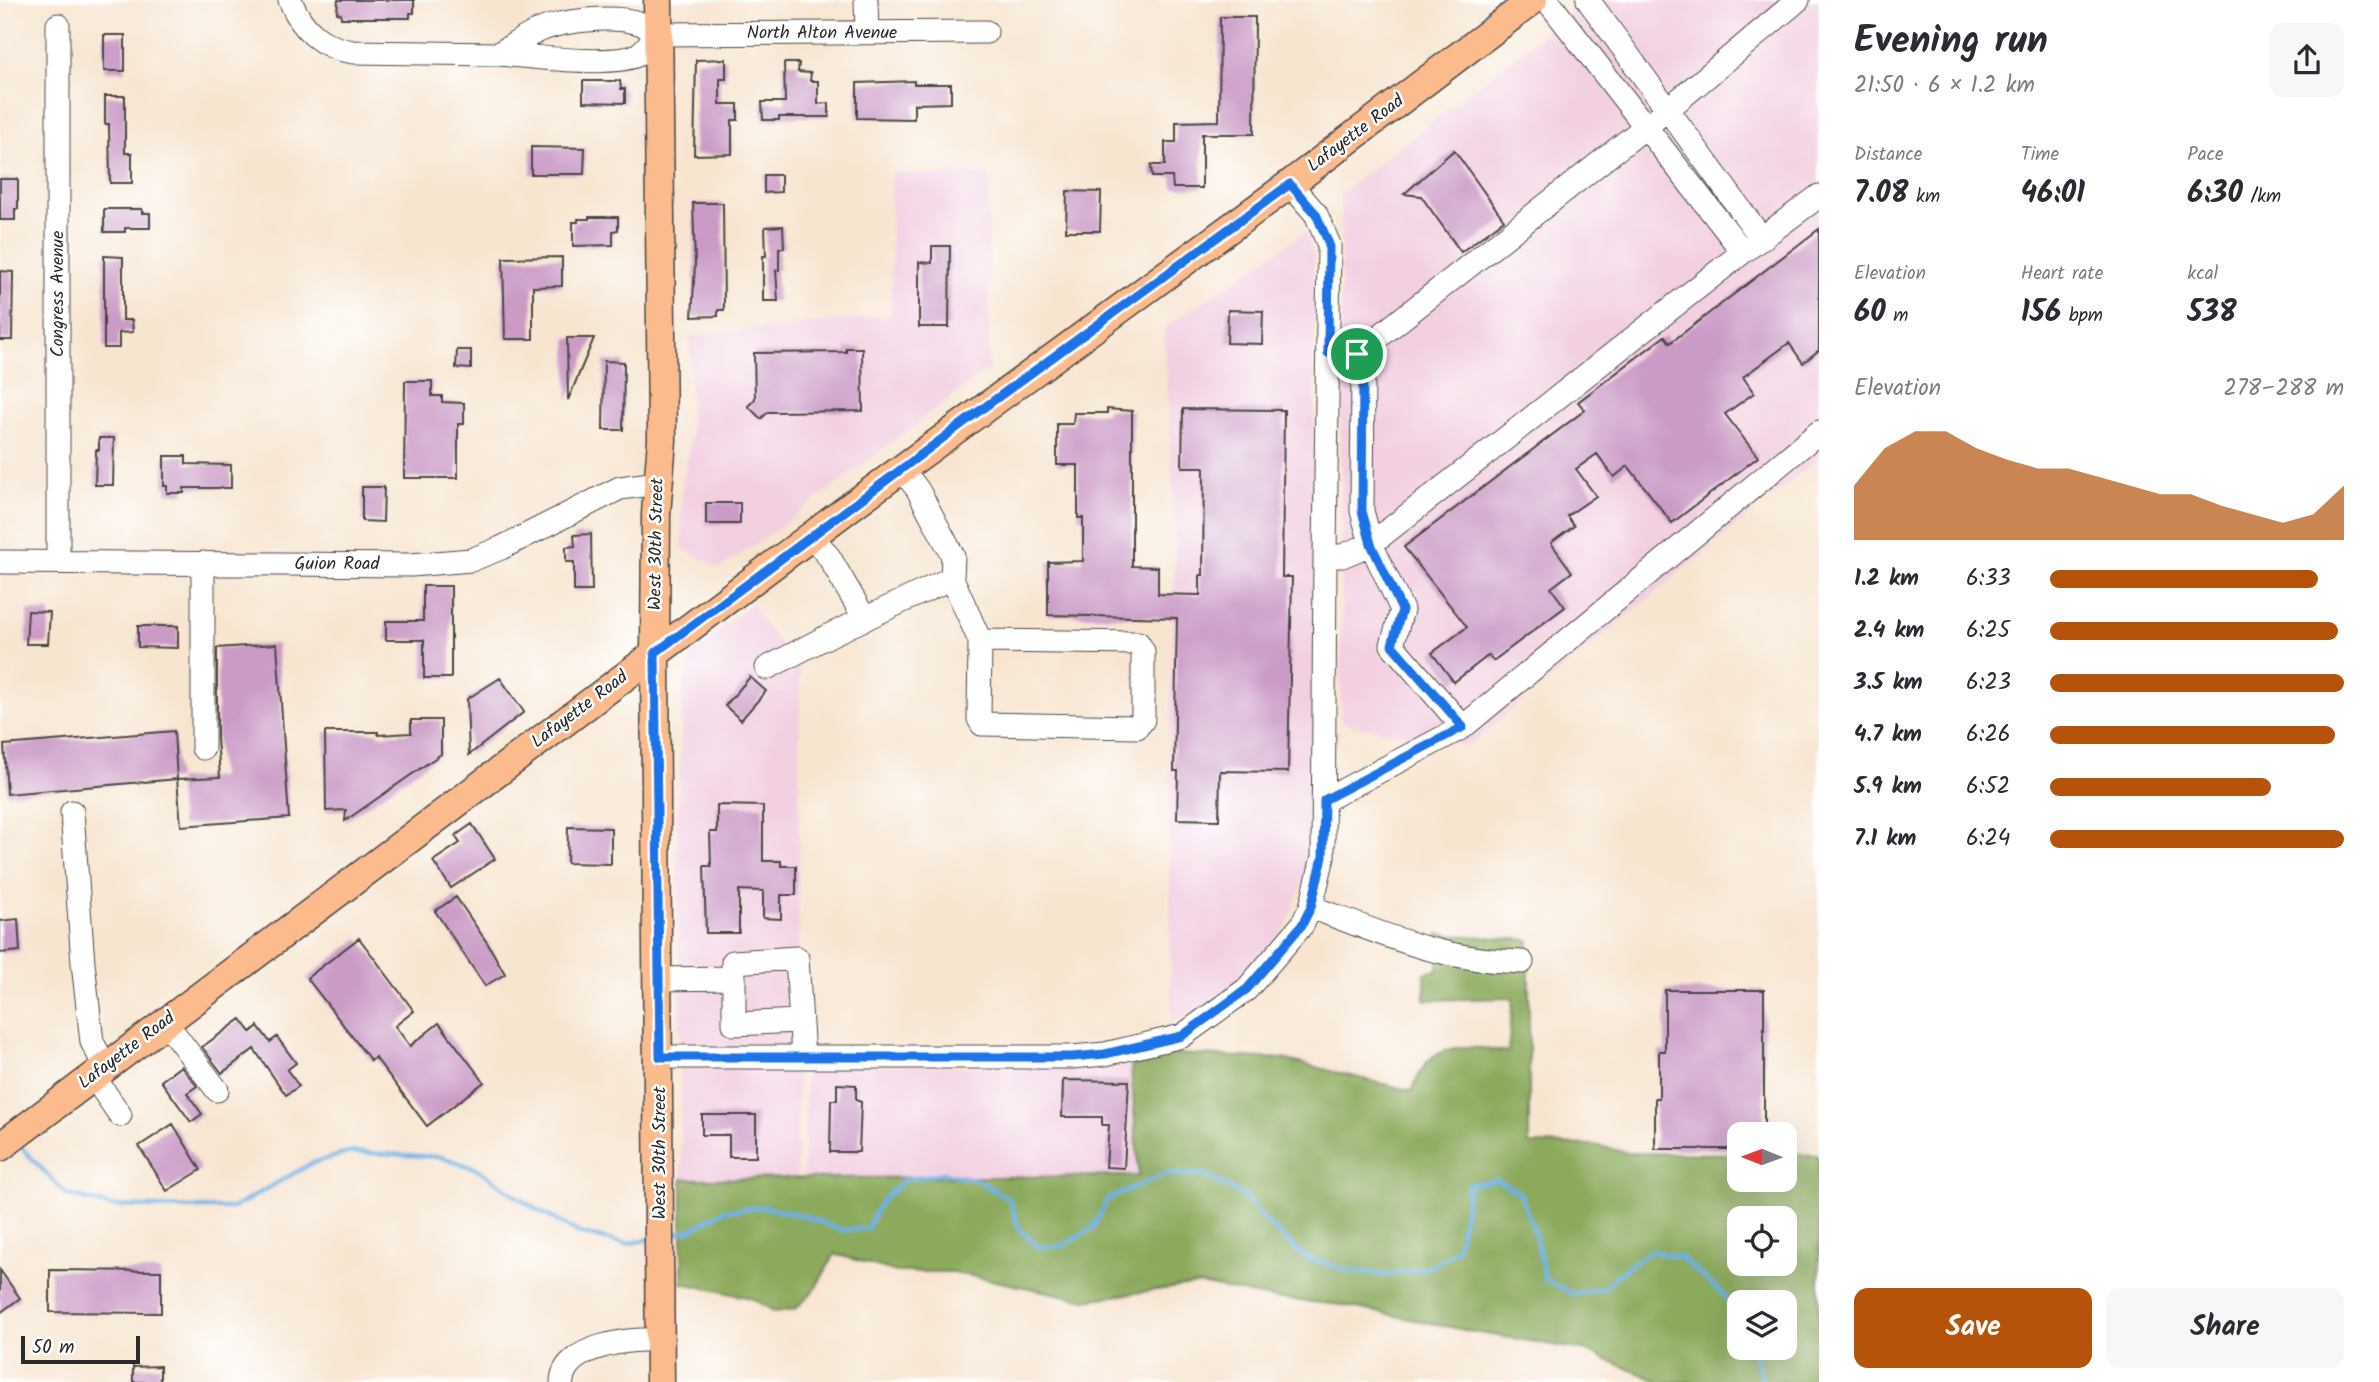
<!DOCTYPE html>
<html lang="en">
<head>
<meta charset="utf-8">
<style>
  body { margin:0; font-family:Kalam,sans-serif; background:#f7f7f7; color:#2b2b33; height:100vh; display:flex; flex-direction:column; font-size:26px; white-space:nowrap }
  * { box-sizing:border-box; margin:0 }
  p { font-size:23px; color:#7c7c81 }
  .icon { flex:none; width:38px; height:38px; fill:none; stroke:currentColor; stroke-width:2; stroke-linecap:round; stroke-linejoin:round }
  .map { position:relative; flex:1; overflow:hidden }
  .details { display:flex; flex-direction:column; background:#fff; width:560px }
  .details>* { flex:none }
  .needle { width:46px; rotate:271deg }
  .controls { position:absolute; left:1727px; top:1122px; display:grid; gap:14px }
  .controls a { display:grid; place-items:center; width:70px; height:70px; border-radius:14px; background:#fff; box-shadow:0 7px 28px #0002; font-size:35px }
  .scale { position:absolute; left:21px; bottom:18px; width:119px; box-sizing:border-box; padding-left:7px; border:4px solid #2b2b2b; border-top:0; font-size:19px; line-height:24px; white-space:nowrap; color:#2b2b2b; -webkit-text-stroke:5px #fff; paint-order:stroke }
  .pin { position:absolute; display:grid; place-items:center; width:60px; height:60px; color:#fff; margin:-30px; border:4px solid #fff; border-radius:50%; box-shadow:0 2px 7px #0007 }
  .round { display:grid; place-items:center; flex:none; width:74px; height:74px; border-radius:14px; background:#f7f7f7 }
  .summary { display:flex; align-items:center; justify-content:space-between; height:119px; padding:0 35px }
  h1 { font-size:38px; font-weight:700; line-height:52px }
  .metrics { display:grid; grid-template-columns:repeat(3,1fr); gap:10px; height:119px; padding:7px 35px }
  .metrics div { display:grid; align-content:center }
  .metrics b { font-size:30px; font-weight:700 }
  .metrics small { font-size:19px; font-weight:400 }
  .metrics p { font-size:19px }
  .chart { height:196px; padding:14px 35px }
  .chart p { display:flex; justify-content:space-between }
  .chart svg { width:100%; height:126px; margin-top:7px; fill:#b45309; opacity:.7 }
  .primary-button { display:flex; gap:14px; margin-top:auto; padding:14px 35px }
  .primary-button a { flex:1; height:80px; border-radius:14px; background:#b45309; color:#fff; font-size:28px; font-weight:700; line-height:80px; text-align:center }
  .primary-button a+a { background:#f7f7f7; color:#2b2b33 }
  ul { padding:0 35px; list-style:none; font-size:23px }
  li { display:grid; grid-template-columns:112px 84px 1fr; align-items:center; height:52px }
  li i { height:18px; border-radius:9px; background:#b45309 }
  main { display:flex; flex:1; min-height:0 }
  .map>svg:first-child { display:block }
  .built { fill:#f2cfe1 }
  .forest { fill:#8caa5d; stroke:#5c6a44; stroke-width:2; fill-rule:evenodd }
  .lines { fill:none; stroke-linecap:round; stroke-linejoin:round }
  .stream { stroke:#6cb1e2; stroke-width:4.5 }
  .building { fill:#cb9bc6 }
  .minor-casing { stroke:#4a4744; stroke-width:25 }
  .major-casing { stroke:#4a4744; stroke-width:31 }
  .minor { stroke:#fff; stroke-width:23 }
  .major { stroke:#fbbb8d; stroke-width:28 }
  .route-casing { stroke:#fff; stroke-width:14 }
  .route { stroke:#1a73e8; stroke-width:9 }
  .labels { text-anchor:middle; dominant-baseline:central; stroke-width:5; stroke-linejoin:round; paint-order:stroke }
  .street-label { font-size:18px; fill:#2b2b2b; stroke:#fff }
</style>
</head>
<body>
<main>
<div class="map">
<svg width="1819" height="1382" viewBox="0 0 1819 1382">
  <rect width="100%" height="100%" fill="#fff"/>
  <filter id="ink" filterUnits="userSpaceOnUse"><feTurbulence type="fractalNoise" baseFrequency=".0143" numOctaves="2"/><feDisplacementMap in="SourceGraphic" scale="14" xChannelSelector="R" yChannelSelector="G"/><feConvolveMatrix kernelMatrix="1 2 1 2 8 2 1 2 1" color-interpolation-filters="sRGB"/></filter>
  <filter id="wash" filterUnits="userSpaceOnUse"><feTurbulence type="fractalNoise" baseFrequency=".00686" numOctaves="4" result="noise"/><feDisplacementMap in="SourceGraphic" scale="28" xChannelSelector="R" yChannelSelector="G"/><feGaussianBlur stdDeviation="1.57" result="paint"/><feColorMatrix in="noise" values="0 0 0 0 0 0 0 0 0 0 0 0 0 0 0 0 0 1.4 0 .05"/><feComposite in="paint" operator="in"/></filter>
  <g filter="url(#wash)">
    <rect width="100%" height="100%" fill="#f7e5d0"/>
    <path class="built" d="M 1586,0 L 1819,0 L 1819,458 L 1468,746 L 1341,723 L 1341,193 Z
      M 891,173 L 989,174 L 989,369 L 772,533 L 719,569 L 682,547 L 682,484 L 691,440 L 690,336 L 891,315 Z
      M 1305,232 L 1314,255 L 1315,849 L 1286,926 L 1233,993 L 1171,1023 L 1169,755 L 1175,541 L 1164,328 Z
      M 752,604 L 762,621 L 800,668 L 797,1178 L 682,1179 L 677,838 L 683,684 L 696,646 Z
      M 806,1065 L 1131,1067 L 1139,1177 L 803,1178 Z"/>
    <path class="forest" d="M 1438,934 L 1529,940 L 1529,1144 L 1594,1145 L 1629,1153 L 1739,1154 L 1740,1180 L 1785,1180 L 1785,1154 L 1817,1155 L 1819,1160 L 1819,1382 L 1660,1382 L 1584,1350 L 1474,1332 L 1342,1305 L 1271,1298 L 1199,1284 L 1086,1300 L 953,1272 L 897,1272 L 835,1254 L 813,1292 L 795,1309 L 775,1312 L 751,1298 L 682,1283 L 682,1179 L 1139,1176 L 1131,1067 L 1149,1060 L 1177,1054 L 1283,1059 L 1412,1091 C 1416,1082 1421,1068 1428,1061 C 1450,1040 1482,1048 1508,1052 L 1513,998 L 1425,1000 L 1425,973 L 1438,970 ZM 1740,1218 L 1785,1218 L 1785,1264 L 1740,1264 ZM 1740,1302 L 1785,1302 L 1785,1348 L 1740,1348 Z"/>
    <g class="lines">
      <path class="stream" d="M 20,1146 L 66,1194 L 110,1206 L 199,1208 L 233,1208 L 312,1163 L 351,1152 L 440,1157 L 478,1169 L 529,1205 L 579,1233 L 627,1244 L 650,1239
        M 668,1235 L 691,1230 L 723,1211 L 764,1207 L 804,1216 L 841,1230 L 867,1229 L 880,1203 L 903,1180 L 944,1173 L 977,1180 L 1010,1200 L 1019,1229 L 1039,1247 L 1063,1246 L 1093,1228 L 1108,1199 L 1166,1174 L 1205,1175 L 1245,1197 L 1271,1227 L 1306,1258 L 1351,1271 L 1390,1275 L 1431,1267 L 1457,1249 L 1466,1204 L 1468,1185 L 1497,1180 L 1520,1193 L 1536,1237 L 1545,1280 L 1573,1294 L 1602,1289 L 1627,1267 L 1652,1251 L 1681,1258 L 1726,1297 L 1740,1318
        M 1753,1348 L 1763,1382"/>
    </g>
    <g id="blocks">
      <path class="building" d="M 338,0 L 414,0 L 414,13 L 410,13 L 410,18 L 341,18 L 341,14 L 337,13 Z
        M 1220,17 L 1255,17 L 1254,134 L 1202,134 L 1202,188 L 1173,188 L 1172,177 L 1152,177 L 1151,165 L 1165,165 L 1165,142 L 1176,142 L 1176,122 L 1219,121 Z
        M 104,35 L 125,35 L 125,71 L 104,71 Z
        M 726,59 L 726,79 L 720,79 L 720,104 L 738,104 L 738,120 L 732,120 L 732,154 L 694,155 L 696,60 Z
        M 784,63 L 799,63 L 798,72 L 811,73 L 810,81 L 818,81 L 818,104 L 829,103 L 829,117 L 779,117 L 779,120 L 763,120 L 762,102 L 785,102 Z
        M 583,81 L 620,81 L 621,89 L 625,89 L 625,103 L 583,102 Z
        M 914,81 L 914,84 L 951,84 L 951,103 L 914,104 L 914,119 L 857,118 L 857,83 Z
        M 105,96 L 125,96 L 125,153 L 132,153 L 132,183 L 110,183 L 109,124 L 105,124 Z
        M 531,147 L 585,148 L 584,174 L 531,174 Z
        M 1454,150 L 1504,220 L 1461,252 L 1421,196 L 1404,194 Z
        M 764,175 L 781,175 L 781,192 L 764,193 Z
        M 0,179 L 18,179 L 18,209 L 15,209 L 15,220 L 0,220 Z
        M 1067,191 L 1101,192 L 1100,231 L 1066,231 Z
        M 693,203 L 723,203 L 724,310 L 718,310 L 718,316 L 692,317 L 695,264 Z
        M 104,209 L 142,209 L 142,213 L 150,213 L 150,228 L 125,228 L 125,232 L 104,232 Z
        M 589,217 L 618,217 L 618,230 L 613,231 L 613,245 L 573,246 L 573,222 L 578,222 L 578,219 L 589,219 Z
        M 783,226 L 784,248 L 779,248 L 779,270 L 776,270 L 778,301 L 763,301 L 763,256 L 766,256 L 765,227 Z
        M 1819,229 L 1819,350 L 1803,363 L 1789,343 L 1743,377 L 1754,393 L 1725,414 L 1758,457 L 1672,523 L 1628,466 L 1614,477 L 1597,454 L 1576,469 L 1596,496 L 1567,516 L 1574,526 L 1551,543 L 1572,572 L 1551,588 L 1565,607 L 1493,661 L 1489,655 L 1454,682 L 1432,653 L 1467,627 L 1404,547 L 1585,410 L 1578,402 L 1665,336 L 1670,343 Z
        M 932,246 L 950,246 L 949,327 L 919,327 L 919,262 L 932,263 Z
        M 104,256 L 123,257 L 123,320 L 132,320 L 133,332 L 119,333 L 119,348 L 104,348 Z
        M 562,257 L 562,286 L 533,287 L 533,339 L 505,339 L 503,258 Z
        M 0,271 L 13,272 L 12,340 L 0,340 Z
        M 1228,310 L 1263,311 L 1262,344 L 1227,343 Z
        M 567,338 L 594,338 L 568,400 Z
        M 846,348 L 862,348 L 863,411 L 768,412 L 761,419 L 748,406 L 755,399 L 754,353 L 846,352 Z
        M 457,350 L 471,350 L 471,369 L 456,368 Z
        M 604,361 L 624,362 L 623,430 L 603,430 Z
        M 405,381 L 432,381 L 432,396 L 442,396 L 442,402 L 464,403 L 464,424 L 458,424 L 458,478 L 404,478 Z
        M 1107,409 L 1132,411 L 1132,566 L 1158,567 L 1158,594 L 1200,595 L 1200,575 L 1203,575 L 1204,467 L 1182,467 L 1183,409 L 1284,410 L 1282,577 L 1292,577 L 1288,772 L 1220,771 L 1219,820 L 1177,819 L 1178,771 L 1174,771 L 1177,618 L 1048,615 L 1048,562 L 1083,561 L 1083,518 L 1078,518 L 1078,465 L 1057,465 L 1057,424 L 1073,424 L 1074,413 L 1107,413 Z
        M 99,438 L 114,438 L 113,485 L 95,485 L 96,450 L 99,450 Z
        M 164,456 L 186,456 L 186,464 L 231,465 L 231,488 L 184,488 L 184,493 L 167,493 L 167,486 L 164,486 Z
        M 362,487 L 384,487 L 383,522 L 362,521 Z
        M 706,503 L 740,503 L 740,524 L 706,524 Z
        M 591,534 L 592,591 L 574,591 L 574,562 L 566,562 L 566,547 L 575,546 L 574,535 Z
        M 423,586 L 451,586 L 451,678 L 424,678 L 424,640 L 386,640 L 386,621 L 423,621 Z
        M 28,611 L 50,612 L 48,644 L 26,644 Z
        M 138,626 L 178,626 L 178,648 L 138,647 Z
        M 277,644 L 289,818 L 181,826 L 177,779 L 220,777 L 217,738 L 217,648 Z
        M 750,677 L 766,691 L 741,720 L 725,706 Z
        M 500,678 L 524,712 L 469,755 L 467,699 Z
        M 411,720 L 441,720 L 441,754 L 345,821 L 346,810 L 326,811 L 325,732 L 378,732 L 378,735 L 411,733 Z
        M 174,731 L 177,779 L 7,794 L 4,745 Z
        M 717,805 L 763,806 L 763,861 L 781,861 L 781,866 L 796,866 L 796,895 L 781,895 L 781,919 L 763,918 L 763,891 L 739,890 L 739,933 L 706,933 L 704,866 L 711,866 L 710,832 L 717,832 Z
        M 472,824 L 495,859 L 451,888 L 433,861 L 460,843 L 455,836 Z
        M 568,827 L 611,828 L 611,864 L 567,863 Z
        M 456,897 L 488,944 L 505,974 L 485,986 L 435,911 Z
        M 18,919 L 20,951 L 0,953 L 0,921 Z
        M 359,938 L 414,1011 L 395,1026 L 410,1046 L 439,1023 L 484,1082 L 427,1126 L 375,1057 L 371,1061 L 307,978 Z
        M 1665,990 L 1764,990 L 1764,1134 L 1740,1134 L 1740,1149 L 1655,1149 L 1655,1098 L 1659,1098 L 1659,1051 L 1665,1051 Z
        M 241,1019 L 251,1032 L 258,1026 L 270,1042 L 277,1037 L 296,1063 L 287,1070 L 299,1086 L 286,1095 L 254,1049 L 222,1073 L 202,1047 Z
        M 181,1066 L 197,1086 L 187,1093 L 202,1114 L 191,1122 L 161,1081 Z
        M 1063,1080 L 1129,1081 L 1124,1168 L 1106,1167 L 1109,1125 L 1102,1125 L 1102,1117 L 1062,1117 Z
        M 837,1084 L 856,1085 L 856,1100 L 861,1102 L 859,1152 L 830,1152 L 831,1100 L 837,1100 Z
        M 702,1115 L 756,1115 L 756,1157 L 729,1157 L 729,1135 L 702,1135 Z
        M 173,1124 L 201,1170 L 167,1191 L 139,1146 Z
        M 0,1270 L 20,1298 L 0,1313 Z
        M 50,1270 L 161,1271 L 161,1313 L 50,1312 Z
        M 160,1366 L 160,1382 L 133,1382 L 133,1367 Z"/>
    </g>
  </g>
  <g filter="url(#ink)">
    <use href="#blocks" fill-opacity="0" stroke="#4a4744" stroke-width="2"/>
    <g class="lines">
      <defs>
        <path id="minor" d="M 290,0 C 302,30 321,47 353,52 L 498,54
          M 866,0 L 867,33
          M 1547,0 L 1743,252
          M 1588,0 L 1762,239
          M 58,25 L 58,562
          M 658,34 C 652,40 646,49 639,54 C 616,68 527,56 498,54 C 510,47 523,38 536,32 C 560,20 613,15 639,23 C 646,25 652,30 658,34 L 986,32
          M 1290,184 L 1316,214 L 1329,245 L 1325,556 L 1342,556 L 1371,544 L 1362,511 L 1363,367 L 1357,354 L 1328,353
          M 1819,196 L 1743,252 L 1371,544 L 1402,610 L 1392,645 L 1463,727 L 1819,432
          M 1357,354 L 1668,109 L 1798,0
          M 812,536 L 829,557 L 865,619
          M 0,562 L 411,565 L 471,560 L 501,548 L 620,488 L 658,483
          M 203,563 L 203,748
          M 952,578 L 980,641 L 979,719 L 982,724 L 1137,727 L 1143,720 L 1143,651 L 1138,643 L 980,641
          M 767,668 L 832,634 L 952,578 L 953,556 L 918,490 L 902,469
          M 1323,801 L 1463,727
          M 72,812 L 83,963 L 92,1042 L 106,1068
          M 1311,907 C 1385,935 1442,961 1522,962
          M 734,978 L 733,962 L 797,958 L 803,1057
          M 658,979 L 734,978 L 734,1024 L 800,1021
          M 166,1023 L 217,1090
          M 660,1057 L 1072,1057 L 1105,1054 L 1182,1036 L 1247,989 L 1302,925 L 1311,907 L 1323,857 L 1325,556
          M 94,1077 L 120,1115
          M 562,1382 C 563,1345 633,1338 660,1340"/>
        <path id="major" d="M 658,0 L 662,440 L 656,514 L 655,653 L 660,1382
          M 0,1147 L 850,507 L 1290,184 L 1533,0"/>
      </defs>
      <use href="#minor" class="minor-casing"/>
      <use href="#major" class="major-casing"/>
      <use href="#minor" class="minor"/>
      <use href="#major" class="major"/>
    </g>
  </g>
  <g class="lines" filter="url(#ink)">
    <defs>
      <path id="route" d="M 1290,184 L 1316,214 L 1329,244 L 1328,353 L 1357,354 L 1363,367 L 1362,511 L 1371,544 L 1402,610 L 1392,645 L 1463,727 L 1324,800 L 1323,857 L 1311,907 L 1302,925 L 1247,989 L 1182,1036 L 1105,1054 L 1072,1057 L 660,1057 L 655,653 L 982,409 Z"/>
    </defs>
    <use href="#route" class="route-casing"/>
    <use href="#route" class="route"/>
  </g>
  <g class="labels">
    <g class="street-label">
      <text x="822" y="33">North Alton Avenue</text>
      <text transform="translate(1356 134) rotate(-37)">Lafayette Road</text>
      <text transform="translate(58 294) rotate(-90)">Congress Avenue</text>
      <text transform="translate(657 544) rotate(-89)">West 30th Street</text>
      <text x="337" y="564">Guion Road</text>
      <text transform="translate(580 710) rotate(-37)">Lafayette Road</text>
      <text transform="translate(127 1051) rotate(-37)">Lafayette Road</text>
      <text transform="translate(660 1153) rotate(-90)">West 30th Street</text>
    </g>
  </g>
</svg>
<div class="controls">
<a><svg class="needle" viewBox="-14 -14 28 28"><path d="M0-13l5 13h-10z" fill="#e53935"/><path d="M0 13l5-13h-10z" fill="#7c7c81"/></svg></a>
<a><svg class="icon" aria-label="locate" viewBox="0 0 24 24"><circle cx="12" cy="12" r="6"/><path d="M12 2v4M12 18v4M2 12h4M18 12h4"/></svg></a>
<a><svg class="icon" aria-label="layers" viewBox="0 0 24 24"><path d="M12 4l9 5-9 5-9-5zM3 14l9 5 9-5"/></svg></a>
</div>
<div class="scale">50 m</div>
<div class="pin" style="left:1357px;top:354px;background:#1e9e55"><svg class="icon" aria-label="arrive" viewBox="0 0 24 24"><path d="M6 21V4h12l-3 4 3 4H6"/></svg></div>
</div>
<section class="details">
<div class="summary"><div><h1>Evening run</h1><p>21:50 · 6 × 1.2 km</p></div><a class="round"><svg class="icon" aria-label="share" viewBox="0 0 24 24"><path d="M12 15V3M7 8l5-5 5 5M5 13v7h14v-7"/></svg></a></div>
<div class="metrics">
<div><p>Distance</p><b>7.08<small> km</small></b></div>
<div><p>Time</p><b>46:01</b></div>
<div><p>Pace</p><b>6:30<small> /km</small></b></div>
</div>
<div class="metrics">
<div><p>Elevation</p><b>60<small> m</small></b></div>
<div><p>Heart rate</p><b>156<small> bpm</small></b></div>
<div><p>kcal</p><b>538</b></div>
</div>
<div class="chart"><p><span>Elevation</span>278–288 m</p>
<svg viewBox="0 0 160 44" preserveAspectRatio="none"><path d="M0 44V25L10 12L20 6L30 6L40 12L50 16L60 19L70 19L80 22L90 25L100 28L110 28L120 32L130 35L140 38L150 35L160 25V44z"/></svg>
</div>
<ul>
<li><b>1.2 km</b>6:33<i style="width:91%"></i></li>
<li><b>2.4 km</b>6:25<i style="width:98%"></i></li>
<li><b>3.5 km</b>6:23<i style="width:100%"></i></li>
<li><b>4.7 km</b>6:26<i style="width:97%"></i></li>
<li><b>5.9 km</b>6:52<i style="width:75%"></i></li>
<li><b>7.1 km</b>6:24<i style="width:100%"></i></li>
</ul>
<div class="primary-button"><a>Save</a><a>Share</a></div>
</section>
</main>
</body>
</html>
